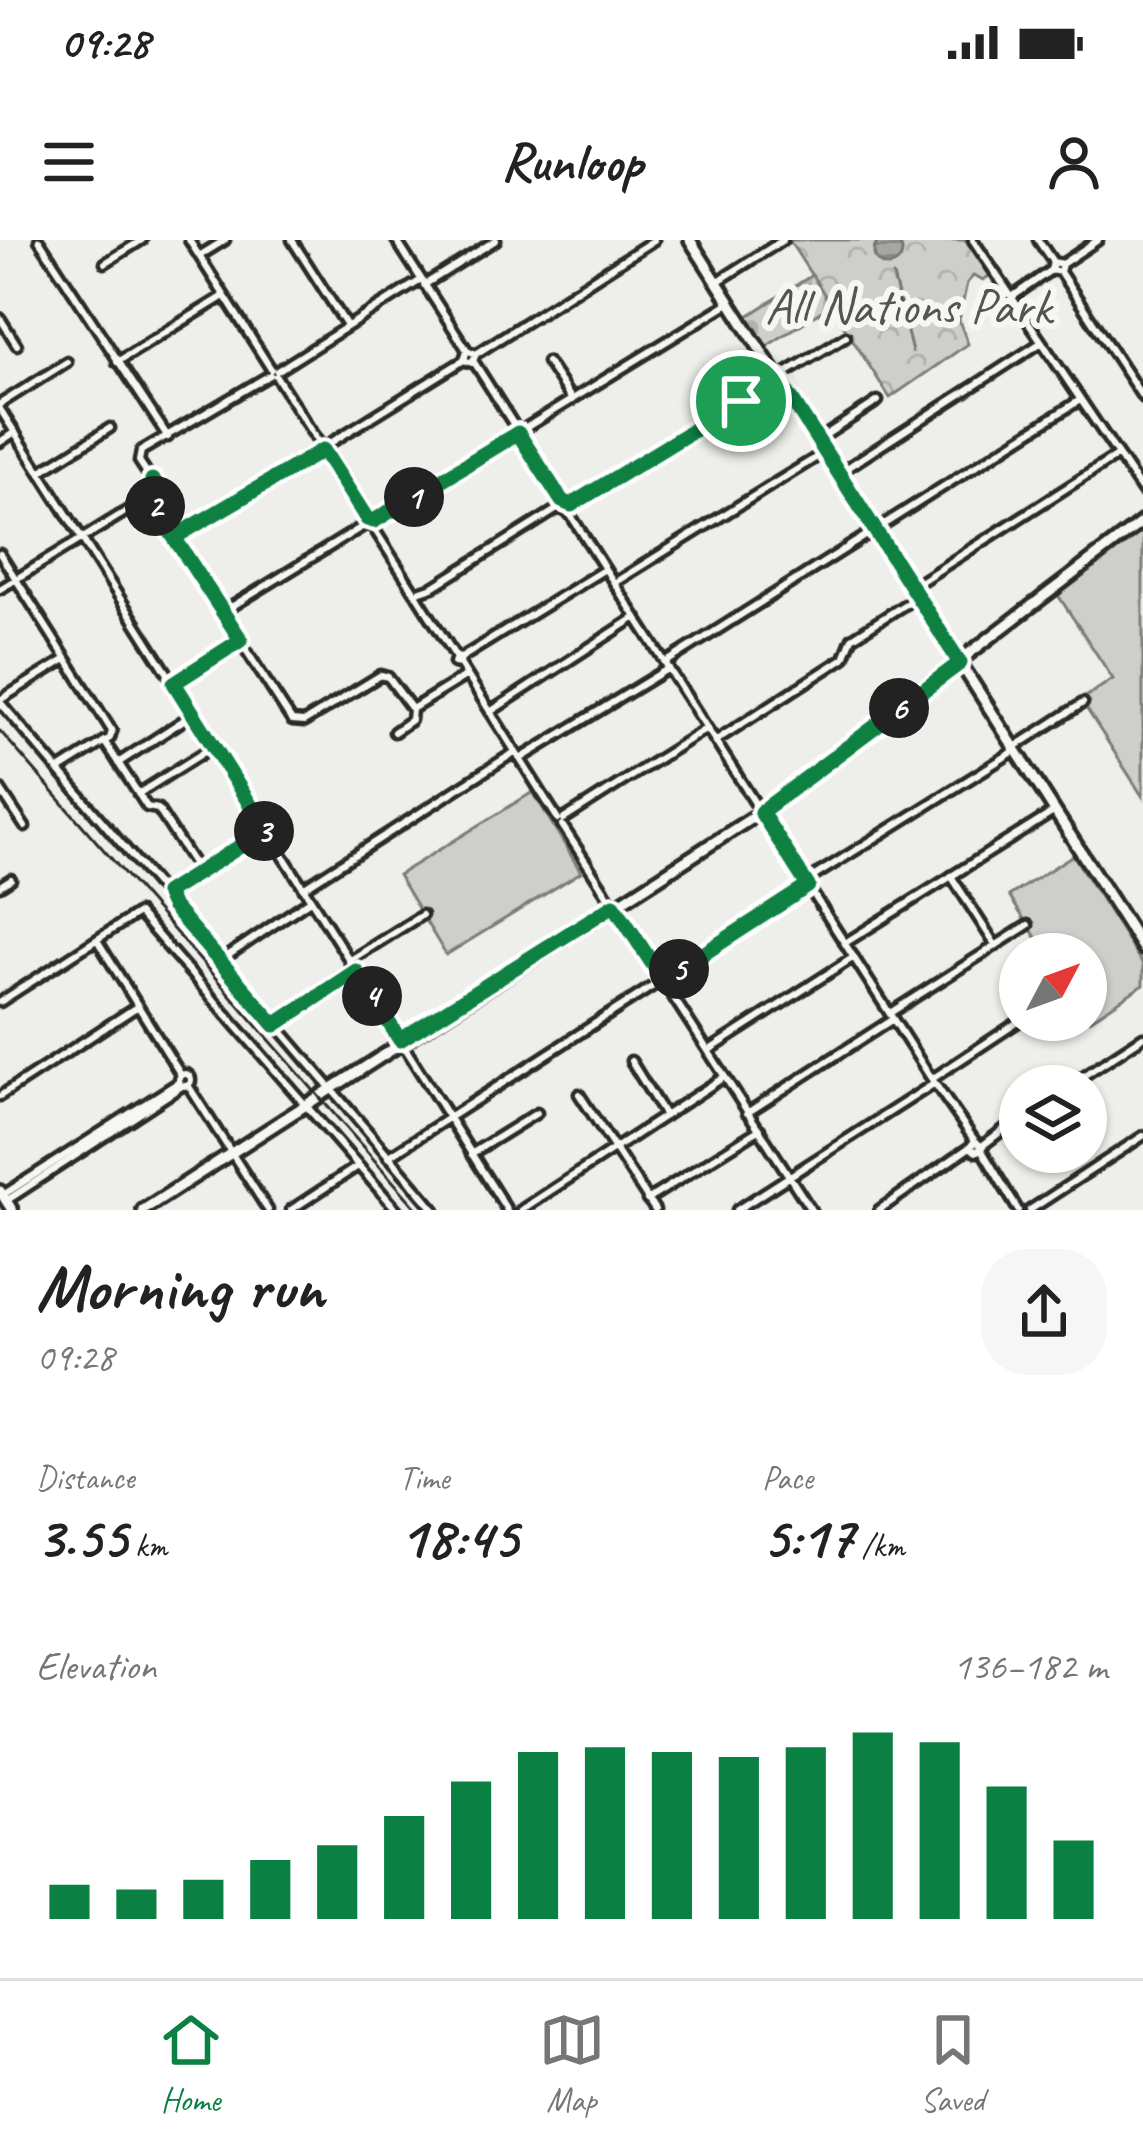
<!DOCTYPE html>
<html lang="en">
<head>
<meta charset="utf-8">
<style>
  body { margin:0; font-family:Caveat,sans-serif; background:#f6f6f6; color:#222; height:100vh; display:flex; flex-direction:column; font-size:45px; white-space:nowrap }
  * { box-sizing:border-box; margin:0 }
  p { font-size:39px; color:#767676 }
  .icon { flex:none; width:66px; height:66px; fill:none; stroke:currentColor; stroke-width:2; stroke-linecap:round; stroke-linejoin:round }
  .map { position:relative; height:970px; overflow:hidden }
  .side { display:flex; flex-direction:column; background:#fff; flex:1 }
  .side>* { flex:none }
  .needle { width:78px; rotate:49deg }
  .tools { position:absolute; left:999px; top:693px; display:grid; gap:24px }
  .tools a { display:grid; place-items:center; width:108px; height:108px; border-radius:50%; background:#fff; box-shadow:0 3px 9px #0004; font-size:60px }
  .pin { position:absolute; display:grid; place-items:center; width:102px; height:102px; color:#fff; margin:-51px; border:6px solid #fff; border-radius:50%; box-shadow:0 3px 12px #0007 }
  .km { position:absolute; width:60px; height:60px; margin:-30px; border-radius:50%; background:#222; color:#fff; font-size:33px; line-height:60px; text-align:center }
  .round { display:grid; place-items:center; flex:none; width:126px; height:126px; border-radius:48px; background:#f6f6f6 }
  .overview { display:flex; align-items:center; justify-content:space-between; height:204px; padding:0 36px }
  h1 { font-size:66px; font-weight:800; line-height:90px }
  .figures { display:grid; grid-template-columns:repeat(3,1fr); gap:18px; height:204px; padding:12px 36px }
  .figures div { display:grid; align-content:center }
  .figures b { font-size:60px; font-weight:800 }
  .figures small { font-size:33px; font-weight:400 }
  .figures p { font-size:33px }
  .chart { height:336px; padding:24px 36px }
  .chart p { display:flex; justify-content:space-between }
  .chart svg { width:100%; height:216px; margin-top:12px; stroke:#0b8043; stroke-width:6 }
  .status { display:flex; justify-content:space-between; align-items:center; height:84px; padding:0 60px; background:#fff; direction:ltr }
  .status svg { height:33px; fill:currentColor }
  header { display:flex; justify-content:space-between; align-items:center; height:156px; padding:0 36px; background:#fff; font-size:54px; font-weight:800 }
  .dock { display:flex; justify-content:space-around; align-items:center; height:168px; border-top:3px solid #e0e0e0; background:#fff; font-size:33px; color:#767676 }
  .dock a { display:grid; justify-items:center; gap:6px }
  .dock .current { color:#0b8043 }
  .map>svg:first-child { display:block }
  .green { fill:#cececa; stroke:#7c7c7a; stroke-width:3 }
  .forest { fill:url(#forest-crowns); stroke:#7c7c7a; stroke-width:3 }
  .cemetery { fill:url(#cemetery-stones); stroke:#7c7c7a; stroke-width:3 }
  .water { fill:url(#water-rules); stroke:#757573; stroke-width:3 }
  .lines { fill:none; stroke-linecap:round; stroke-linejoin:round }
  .stream { stroke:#757573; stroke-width:3 }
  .street-casing { stroke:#2b2b2b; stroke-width:15 }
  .secondary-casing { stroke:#2b2b2b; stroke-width:18 }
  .street { stroke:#f6f6f2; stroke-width:6 }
  .secondary { stroke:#f6f6f2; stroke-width:9 }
  .rail { stroke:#2b2b2b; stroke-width:3 }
  .route-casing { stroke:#fff; stroke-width:24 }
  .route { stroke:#0b8043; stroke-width:15 }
  .labels { text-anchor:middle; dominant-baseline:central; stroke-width:12; stroke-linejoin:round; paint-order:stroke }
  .park-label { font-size:51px; fill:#545453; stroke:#f6f6f2 }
</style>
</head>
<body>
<div class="status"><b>09:28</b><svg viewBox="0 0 49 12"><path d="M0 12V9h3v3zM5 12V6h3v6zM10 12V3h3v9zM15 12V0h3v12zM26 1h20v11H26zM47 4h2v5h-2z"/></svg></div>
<header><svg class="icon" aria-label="menu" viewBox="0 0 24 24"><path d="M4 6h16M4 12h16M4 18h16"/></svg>Runloop<svg class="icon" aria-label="person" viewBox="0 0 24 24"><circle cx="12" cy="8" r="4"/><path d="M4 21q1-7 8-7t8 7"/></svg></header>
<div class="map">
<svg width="1143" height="970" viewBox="0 0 1143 970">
  <defs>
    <pattern id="forest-crowns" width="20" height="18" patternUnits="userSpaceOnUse" patternTransform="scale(3)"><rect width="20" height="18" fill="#cececa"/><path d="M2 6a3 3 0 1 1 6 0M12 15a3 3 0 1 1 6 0" fill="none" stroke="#b1b1ae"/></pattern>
    <pattern id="cemetery-stones" width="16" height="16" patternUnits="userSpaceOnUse" patternTransform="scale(3)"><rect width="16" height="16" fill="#cececa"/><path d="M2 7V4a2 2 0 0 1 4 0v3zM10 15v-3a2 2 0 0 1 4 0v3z" fill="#b1b1ae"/></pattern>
    <pattern id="water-rules" width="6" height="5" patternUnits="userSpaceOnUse" patternTransform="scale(3)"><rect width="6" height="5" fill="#a6a6a3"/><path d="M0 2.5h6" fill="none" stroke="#878785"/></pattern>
  </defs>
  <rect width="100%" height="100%" fill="#eeeeea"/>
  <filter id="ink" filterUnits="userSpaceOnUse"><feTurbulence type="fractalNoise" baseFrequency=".00833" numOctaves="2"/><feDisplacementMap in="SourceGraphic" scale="24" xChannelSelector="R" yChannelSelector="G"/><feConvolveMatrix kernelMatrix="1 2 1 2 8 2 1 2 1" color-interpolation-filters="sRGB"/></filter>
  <g filter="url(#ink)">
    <path class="green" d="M 1143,291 L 1143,557 L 1081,460 L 1113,439 L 1058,355 Z
      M 533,552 L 581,632 L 446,715 L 398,635 Z
      M 1073,615 L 1143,725 L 1143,745 L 1090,780 L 1086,774 L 1086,714 L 1047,714 L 1009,656 Z"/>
    <path class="forest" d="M 789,0 L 969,0 L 992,34 L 983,40 L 973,36 L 967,43 L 959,80 L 968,104 L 890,158 Z"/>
    <path class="cemetery" d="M 812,35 L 831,65 L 764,108 L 745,78 Z"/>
    <path class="water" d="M874 12a14 14 0 1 1 28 0a14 14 0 1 1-28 0Z"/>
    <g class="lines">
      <path class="stream" d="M 893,36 L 912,112"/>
      <defs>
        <path id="street" d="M 39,0 L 168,197
          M 189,0 L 271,129
          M 292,0 L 347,86
          M 396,0 L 467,110
          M 973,0 L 1143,252
          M 1038,0 L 1053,22
          M 199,16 L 225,0
          M 105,23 L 142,0
          M 1062,24 L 1098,0
          M 1060,32 L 1143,158
          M 717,42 L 783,0
          M 424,45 L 496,0
          M 1012,57 L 1051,30 L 1053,22 L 1062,24 L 1060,32 L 1051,30
          M 0,78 L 17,105
          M 476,114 L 654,0
          M 117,122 L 224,56
          M 474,122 L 562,261
          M 547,122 L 572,160
          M 277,131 L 421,40
          M 276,136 L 367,279
          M 0,164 L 67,122
          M 0,169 L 400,800
          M 818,200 L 878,161
          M 0,202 L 15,192
          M 303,220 L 464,120 L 467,110 L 476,114 L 472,123 L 464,120
          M 40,232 L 110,188
          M 839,233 L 1042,102
          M 147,257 L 292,481 L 304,482 L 381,435 L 388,437 L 412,469
          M 571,265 L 846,96
          M 568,271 L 929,835 L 975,901
          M 374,281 L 729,63
          M 373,287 L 456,417
          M 175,297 L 325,205
          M 70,306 L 159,251 L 139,221 L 141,211 L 270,135
          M 0,314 L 112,491 L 110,498 L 59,530
          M 614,343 L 825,212
          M 912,347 L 1118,215
          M 0,349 L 68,307
          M 415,353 L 433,347 L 559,268 L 562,261 L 571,265 L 567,272 L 559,268
          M 223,372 L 365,285
          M 456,417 L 461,418 L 460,424 L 454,423 Z
          M 461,418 L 605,329
          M 665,423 L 1080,160
          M 460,424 L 558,579
          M 174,443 L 241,400
          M 0,460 L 66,419
          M 0,462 L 435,970
          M 490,472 L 636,377
          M 394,492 L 411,480 L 412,469 L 467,435
          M 104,501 L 147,567 L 158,569 L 199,632
          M 715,501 L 844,418 L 852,398 L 918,356
          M 1015,507 L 1083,463
          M 520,519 L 669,428
          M 118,523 L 193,474
          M 0,549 L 25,587
          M 138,554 L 214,506
          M 564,579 L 707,488
          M 562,585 L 811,970
          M 951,636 L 996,706
          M 805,642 L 1016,510
          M 0,646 L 11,639
          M 303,648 L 515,512
          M 166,654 L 266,590
          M 97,700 L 181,835
          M 845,703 L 1055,571
          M 220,721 L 310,660
          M 349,721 L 422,675
          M 0,762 L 138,673 L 397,970
          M 890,773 L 1028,685
          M 275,785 L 356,731
          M 402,803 L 507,970
          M 708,811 L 854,717
          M 631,821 L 665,876
          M179 840a6 6 0 1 1 12 0a6 6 0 1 1-12 0Z
          M 932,839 L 1021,780
          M 188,845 L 268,970
          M 1068,846 L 1143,797
          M 579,854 L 655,970
          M 0,856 L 138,766
          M 747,873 L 893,779
          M 975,901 L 982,907 L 976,912 L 970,907 Z
          M 982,906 L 1020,877
          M 981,909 L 1018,970
          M 471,914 L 537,873
          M 388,917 L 808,646
          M 3,955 L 179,842
          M 647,960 L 760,889
          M 6,961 L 182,846
          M 291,970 L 358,926
          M 521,970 L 724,837
          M 737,970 L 935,843
          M 879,970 L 970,907
          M 1030,970 L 1143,896"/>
        <path id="secondary" d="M 690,0 L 1143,709
          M 0,951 L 12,970
          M 143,970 L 761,572 L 1143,281"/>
      </defs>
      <use href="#street" class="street-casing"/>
      <use href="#secondary" class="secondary-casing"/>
      <use href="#street" class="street"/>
      <use href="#secondary" class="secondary"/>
      <path class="rail" d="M 0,491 L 418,970"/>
    </g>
  </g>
  <g class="lines" filter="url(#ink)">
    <defs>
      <path id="route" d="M 741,161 L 571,265 L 562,261 L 518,193 L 374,281 L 367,279 L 323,210 L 175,297 C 166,283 158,269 150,254 L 155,248 L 152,240 L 160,249 C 157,253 152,255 147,256 L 241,400 L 174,443 L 266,590 L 166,653 L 172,666 L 275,785 L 356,731 L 400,800 L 614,665 L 663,740 L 808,646 L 761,572 L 960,423 L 778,138 L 741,161"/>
    </defs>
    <use href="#route" class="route-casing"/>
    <use href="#route" class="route"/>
  </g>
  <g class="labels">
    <g class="park-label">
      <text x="908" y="66">All Nations Park</text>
    </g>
  </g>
</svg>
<div class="tools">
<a><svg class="needle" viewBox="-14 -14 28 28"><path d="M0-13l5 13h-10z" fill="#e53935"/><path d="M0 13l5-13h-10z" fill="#767676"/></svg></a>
<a><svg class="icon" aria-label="layers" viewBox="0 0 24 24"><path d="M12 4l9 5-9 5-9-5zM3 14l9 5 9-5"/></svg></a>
</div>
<div class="pin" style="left:741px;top:161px;background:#1e9e55"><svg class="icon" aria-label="arrive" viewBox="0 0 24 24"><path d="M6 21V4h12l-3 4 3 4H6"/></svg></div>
<b class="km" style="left:414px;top:257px">1</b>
<b class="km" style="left:155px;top:266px">2</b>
<b class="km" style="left:264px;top:591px">3</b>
<b class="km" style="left:372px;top:756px">4</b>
<b class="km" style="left:679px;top:729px">5</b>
<b class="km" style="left:899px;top:468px">6</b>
</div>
<section class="side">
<div class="overview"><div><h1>Morning run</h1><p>09:28</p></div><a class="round"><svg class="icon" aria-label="share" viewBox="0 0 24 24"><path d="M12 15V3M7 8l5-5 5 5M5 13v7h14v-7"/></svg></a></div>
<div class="figures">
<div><p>Distance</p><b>3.55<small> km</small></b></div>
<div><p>Time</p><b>18:45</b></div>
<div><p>Pace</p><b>5:17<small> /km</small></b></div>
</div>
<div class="chart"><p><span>Elevation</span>136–182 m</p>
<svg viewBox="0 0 160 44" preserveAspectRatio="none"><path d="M5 44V37M15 44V38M25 44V36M35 44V32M45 44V29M55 44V23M65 44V16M75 44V10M85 44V9M95 44V10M105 44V11M115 44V9M125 44V6M135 44V8M145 44V17M155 44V28"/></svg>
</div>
</section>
<nav class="dock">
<a class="current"><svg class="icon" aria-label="home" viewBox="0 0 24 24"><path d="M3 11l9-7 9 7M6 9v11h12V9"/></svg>Home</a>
<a><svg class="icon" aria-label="map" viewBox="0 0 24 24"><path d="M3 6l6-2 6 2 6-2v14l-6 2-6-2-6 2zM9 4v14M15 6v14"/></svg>Map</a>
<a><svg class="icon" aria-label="saved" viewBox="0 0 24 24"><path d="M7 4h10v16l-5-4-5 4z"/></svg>Saved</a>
</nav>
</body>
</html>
